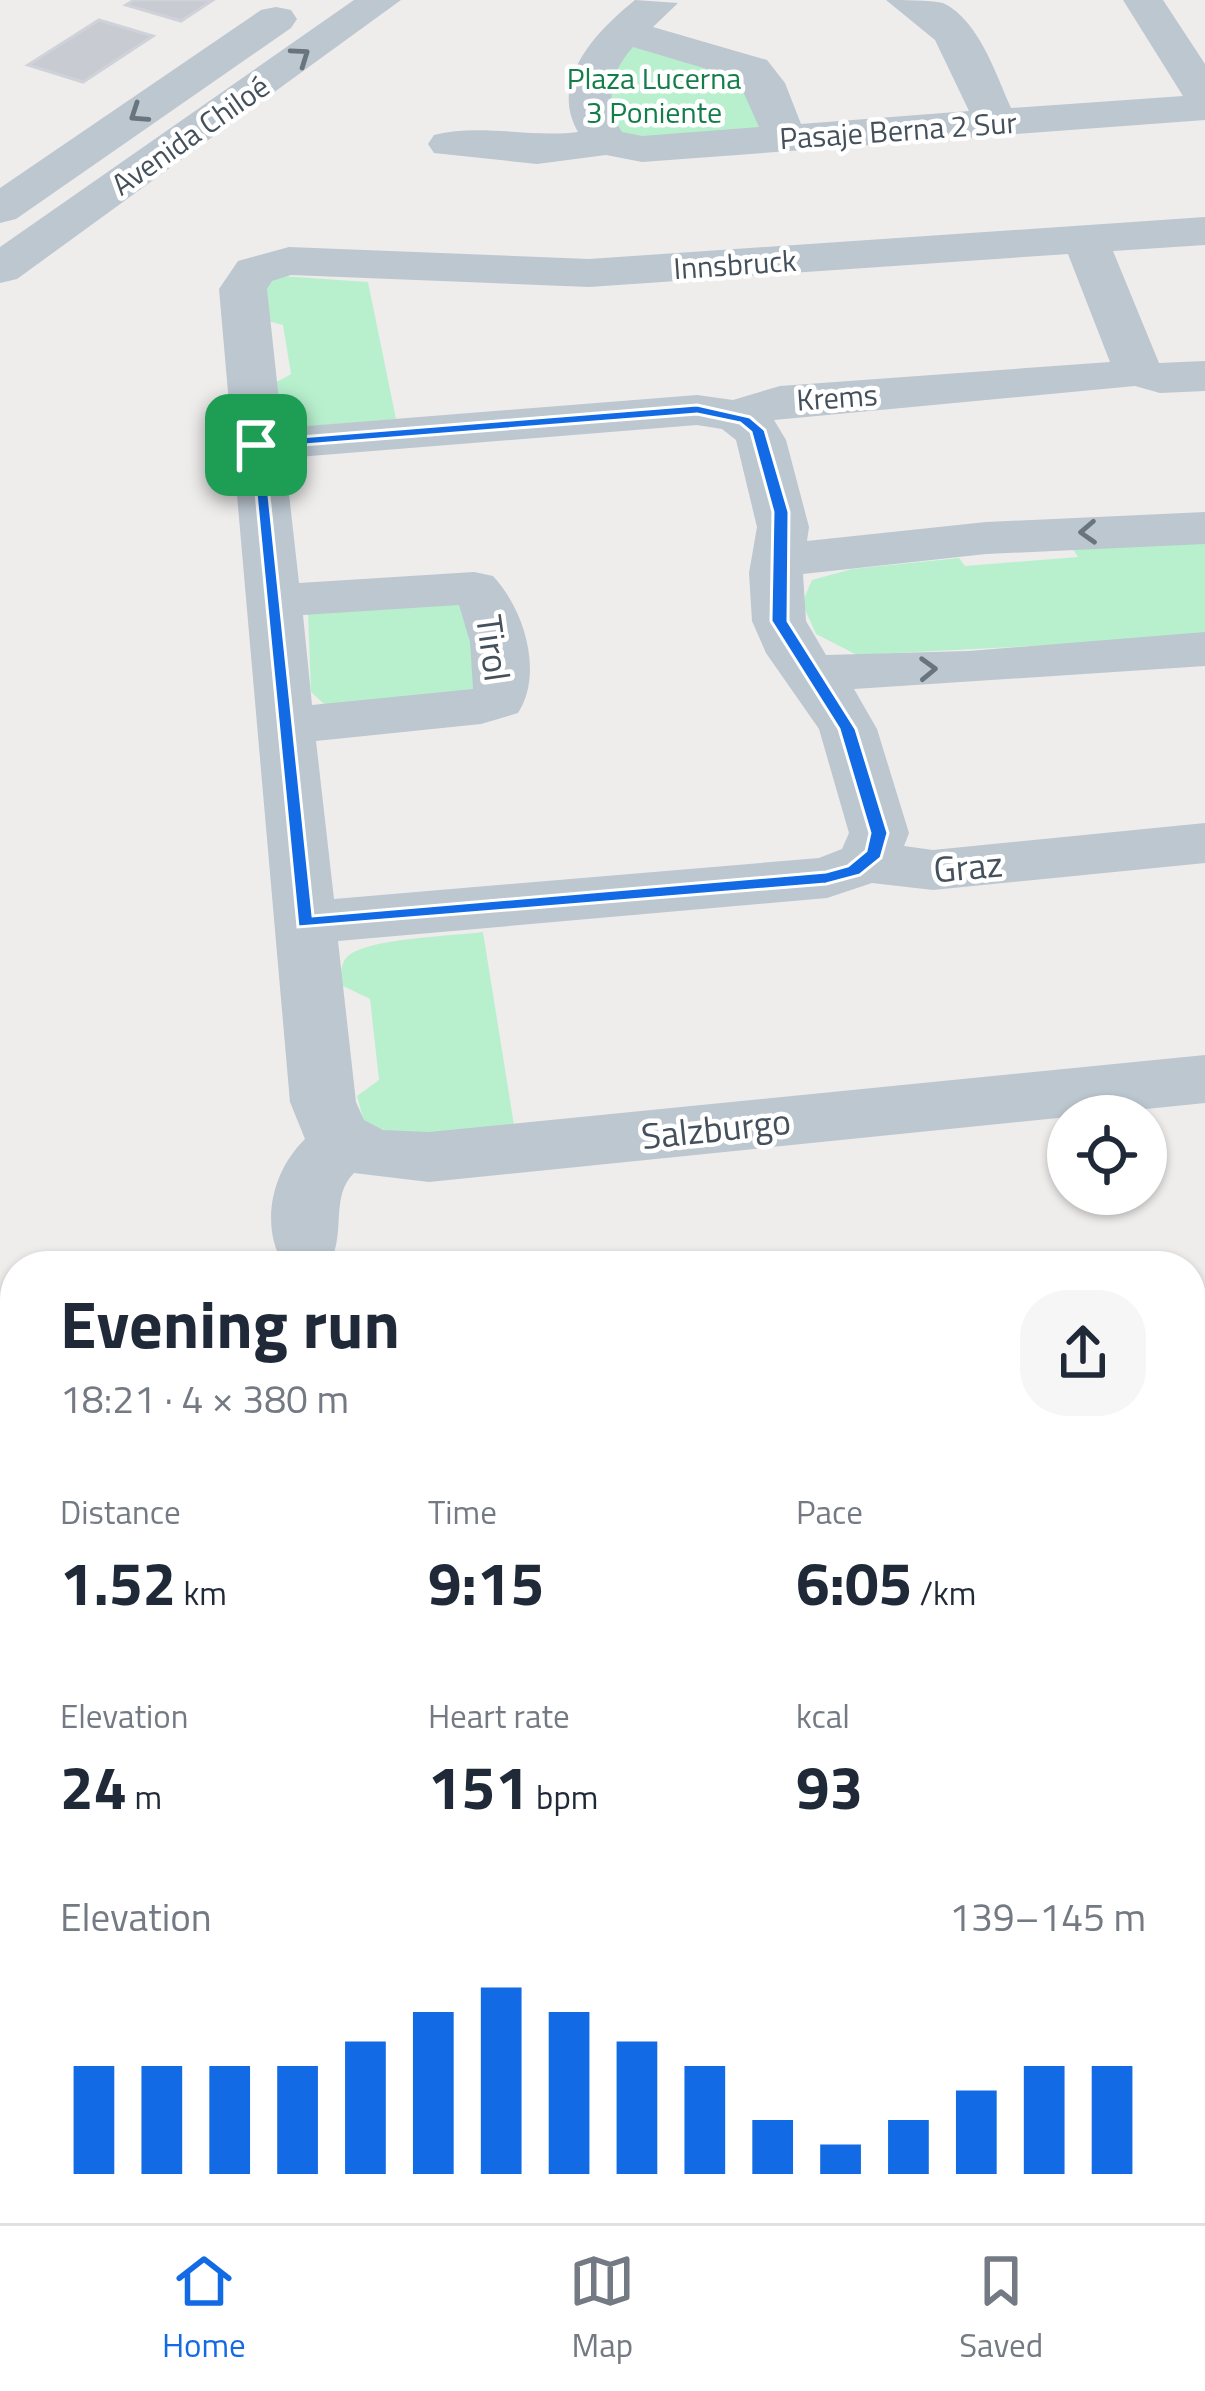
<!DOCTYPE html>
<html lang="en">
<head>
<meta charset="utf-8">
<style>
  body { margin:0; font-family:"Titillium Web",sans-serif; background:#f6f6f7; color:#1f2937; height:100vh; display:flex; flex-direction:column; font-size:45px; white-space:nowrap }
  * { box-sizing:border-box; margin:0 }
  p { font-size:39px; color:#747a83 }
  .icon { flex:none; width:66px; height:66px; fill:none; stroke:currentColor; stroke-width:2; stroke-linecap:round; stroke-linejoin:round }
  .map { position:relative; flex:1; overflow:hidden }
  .drawer { position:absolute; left:0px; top:1251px; width:1206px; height:972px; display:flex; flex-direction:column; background:#fff; border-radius:48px 48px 0 0; box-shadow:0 3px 9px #0004 }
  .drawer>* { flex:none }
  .tools { position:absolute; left:1047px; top:1095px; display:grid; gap:24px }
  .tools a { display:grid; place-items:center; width:120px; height:120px; border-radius:50%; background:#fff; box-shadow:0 3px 9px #0004; font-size:60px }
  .pin { position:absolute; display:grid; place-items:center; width:102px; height:102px; color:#fff; margin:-51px; border-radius:24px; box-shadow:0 6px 18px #0006 }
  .round { display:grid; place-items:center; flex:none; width:126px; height:126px; border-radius:48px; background:#f6f6f7 }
  .headline { display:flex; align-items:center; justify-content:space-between; height:204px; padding:0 60px }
  h1 { font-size:66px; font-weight:700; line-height:90px }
  .figures { display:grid; grid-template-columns:repeat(3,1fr); gap:18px; height:204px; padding:12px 60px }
  .figures div { display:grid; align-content:center }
  .figures b { font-size:60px; font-weight:700 }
  .figures small { font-size:33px; font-weight:400 }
  .figures p { font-size:33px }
  .chart { height:336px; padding:24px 60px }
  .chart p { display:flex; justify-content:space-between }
  .chart svg { width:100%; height:216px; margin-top:12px; stroke:#126be4; stroke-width:6 }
  .dock { display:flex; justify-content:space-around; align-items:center; height:168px; border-top:3px solid #e0e1e3; background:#fff; font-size:33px; color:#747a83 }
  .dock a { display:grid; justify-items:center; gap:6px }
  .dock .on { color:#126be4 }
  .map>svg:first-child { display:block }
  .green { fill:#b8f0ce }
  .building { fill:#c9cbd2; stroke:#d0d2d9; stroke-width:3 }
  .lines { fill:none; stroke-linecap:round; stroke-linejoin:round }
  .minor { fill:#bcc7d0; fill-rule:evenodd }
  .oneway { stroke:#68747e }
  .route { fill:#126be4; stroke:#fff; stroke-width:3; fill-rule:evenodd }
  .labels { text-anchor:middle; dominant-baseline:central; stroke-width:9; stroke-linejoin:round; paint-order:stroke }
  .far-park-label { font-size:30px; fill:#137e4a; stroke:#fff }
  .far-street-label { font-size:30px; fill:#44505b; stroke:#fff }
  .street-label { font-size:36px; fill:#44505b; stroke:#fff }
</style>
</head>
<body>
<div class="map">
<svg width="1205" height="2223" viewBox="0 0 1205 2223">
  <rect width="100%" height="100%" fill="#efecec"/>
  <path class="green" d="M 637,46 L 745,80 L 763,129 L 646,139 L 623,136 C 606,99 606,83 626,48 Z
    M 282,276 L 368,282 L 396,419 L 299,427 L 278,420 L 271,385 L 291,374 L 283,325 L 264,320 L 266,284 Z
    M 1205,542 L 1205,637 L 857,655 L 816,634 L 802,603 L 812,580 L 852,569 L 959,558 L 965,566 L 1078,557 L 1071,546 Z
    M 469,600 L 478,691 L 325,705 L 311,692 L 308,614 Z
    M 483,932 L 514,1125 C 465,1130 409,1146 364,1122 L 357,1096 L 379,1080 L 370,999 L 341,985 C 341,974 340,965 347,957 C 365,938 455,936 483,932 Z"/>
  <path class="building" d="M 134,0 L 213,0 L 181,21 L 126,5 Z
    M 99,20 L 153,36 L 83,82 L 28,65 Z"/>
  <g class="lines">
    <path class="minor" d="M 354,0 L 401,0 L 17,279 L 0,283 L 0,247 Z
      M 635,0 L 678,3 L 653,27 L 767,60 L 785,83 L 801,124 L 969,111 L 935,40 L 886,0 C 902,0 929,0 943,3 C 979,20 996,75 1011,108 L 1183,96 L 1123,0 L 1163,0 L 1205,64 L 1205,120 L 642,162 L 606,155 L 537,164 L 434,153 L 428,144 L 434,135 C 479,123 531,138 578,132 C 548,80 597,31 635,0 ZM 633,47 L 737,78 L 759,127 L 642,136 L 622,132 C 604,103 610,72 633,47 Z
      M 276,7 L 291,10 L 297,19 L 291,28 L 16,219 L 0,223 L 0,188 L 261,10 Z
      M 1205,217 L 1205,245 L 1113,251 L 1159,363 L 1205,361 L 1205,391 L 1160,393 L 1135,386 L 774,420 L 786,440 L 809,527 L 807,541 L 986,522 L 1205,512 L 1205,544 L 986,554 L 803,574 L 806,621 L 826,655 L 969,651 L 1205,632 L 1205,666 L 854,689 L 877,729 L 909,833 L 904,846 L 933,850 L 1205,823 L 1205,863 L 933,890 L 872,883 L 827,898 L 338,941 L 356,1102 L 364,1120 L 383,1130 L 429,1132 L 1205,1055 L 1205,1103 L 429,1182 L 354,1173 C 330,1196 346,1233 330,1262 L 317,1266 L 282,1262 C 260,1222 273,1170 305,1139 L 290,1102 L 219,289 L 238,261 L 289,247 L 589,259 ZM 1068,254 L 1110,362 L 780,386 L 733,400 L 697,395 L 282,428 L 267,289 L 272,281 L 291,275 L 589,287 ZM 697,425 L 722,429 L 736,440 L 757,527 L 749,573 L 752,621 L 766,653 L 819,729 L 849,833 L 842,849 L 819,858 L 334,899 L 316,741 L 481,724 L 518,713 C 544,673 524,609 493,576 L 474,572 L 299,583 L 285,458 ZM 459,605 L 470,642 L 473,689 L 312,705 L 303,615 Z
      M 1205,1334 L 1205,1390 L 1191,1392 L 1191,1336 Z
      M 1191,1608 L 1205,1613 L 1205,1718 L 1191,1713 Z
      M 1205,2102 L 1205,2190 L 1191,2191 L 1191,2103 Z
      M 360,2208 L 452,2208 L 459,2223 L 366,2223 Z
      M 595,2208 L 790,2208 L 784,2223 L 588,2223 Z"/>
  </g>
  <defs><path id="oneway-chevron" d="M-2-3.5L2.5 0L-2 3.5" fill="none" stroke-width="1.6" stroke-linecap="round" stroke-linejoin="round" transform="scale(3)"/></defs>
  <g class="oneway">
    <use href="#oneway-chevron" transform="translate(301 56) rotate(-35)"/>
    <use href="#oneway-chevron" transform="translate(138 114) rotate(146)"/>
    <use href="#oneway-chevron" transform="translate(1088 532) rotate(177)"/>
    <use href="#oneway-chevron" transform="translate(928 669) rotate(-2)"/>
  </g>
  <path class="route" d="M 697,405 L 750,417 L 765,430 L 789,512 L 788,621 L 856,729 L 888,833 L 881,858 L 860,875 L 826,884 L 298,927 L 251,441 ZM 697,414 L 740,423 L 751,432 L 773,512 L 771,621 L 839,729 L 870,833 L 866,851 L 848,866 L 826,872 L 313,916 L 264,448 Z"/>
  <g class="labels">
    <g class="far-park-label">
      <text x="654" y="78">Plaza Lucerna<tspan x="654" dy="34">3 Poniente</tspan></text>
    </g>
    <g class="far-street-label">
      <text transform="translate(898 130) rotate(-4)">Pasaje Berna 2 Sur</text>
      <text transform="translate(190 135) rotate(-35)">Avenida Chiloé</text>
      <text transform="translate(735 264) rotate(-4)">Innsbruck</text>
      <text transform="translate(837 397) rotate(-4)">Krems</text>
    </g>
    <g class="street-label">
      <text transform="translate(494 648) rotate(82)">Tirol</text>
      <text transform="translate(968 866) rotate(-5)">Graz</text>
      <text transform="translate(716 1128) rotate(-6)">Salzburgo</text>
    </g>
  </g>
</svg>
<div class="tools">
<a><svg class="icon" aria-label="locate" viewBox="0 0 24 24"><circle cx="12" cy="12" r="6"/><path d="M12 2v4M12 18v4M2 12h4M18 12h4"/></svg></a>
</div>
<div class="pin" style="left:256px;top:445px;background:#1e9e55"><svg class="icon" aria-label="arrive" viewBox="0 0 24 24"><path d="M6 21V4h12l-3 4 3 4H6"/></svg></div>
<section class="drawer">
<div class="headline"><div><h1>Evening run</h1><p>18:21 · 4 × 380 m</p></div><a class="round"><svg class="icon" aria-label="share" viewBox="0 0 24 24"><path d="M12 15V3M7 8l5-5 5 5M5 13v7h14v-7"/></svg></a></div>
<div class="figures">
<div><p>Distance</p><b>1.52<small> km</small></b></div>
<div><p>Time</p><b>9:15</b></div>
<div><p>Pace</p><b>6:05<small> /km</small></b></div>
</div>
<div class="figures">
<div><p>Elevation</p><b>24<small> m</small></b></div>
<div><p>Heart rate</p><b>151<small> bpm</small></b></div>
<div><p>kcal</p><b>93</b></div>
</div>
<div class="chart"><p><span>Elevation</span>139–145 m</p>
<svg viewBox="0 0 160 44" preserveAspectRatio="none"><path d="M5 44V22M15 44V22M25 44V22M35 44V22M45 44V17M55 44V11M65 44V6M75 44V11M85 44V17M95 44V22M105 44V33M115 44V38M125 44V33M135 44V27M145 44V22M155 44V22"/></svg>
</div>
</section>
</div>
<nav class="dock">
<a class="on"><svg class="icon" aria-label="home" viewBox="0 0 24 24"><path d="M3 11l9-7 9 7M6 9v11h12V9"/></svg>Home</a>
<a><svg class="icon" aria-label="map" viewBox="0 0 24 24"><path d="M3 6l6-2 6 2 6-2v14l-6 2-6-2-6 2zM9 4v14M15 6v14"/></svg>Map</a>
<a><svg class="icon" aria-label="saved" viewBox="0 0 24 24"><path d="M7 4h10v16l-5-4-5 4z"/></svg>Saved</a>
</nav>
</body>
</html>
